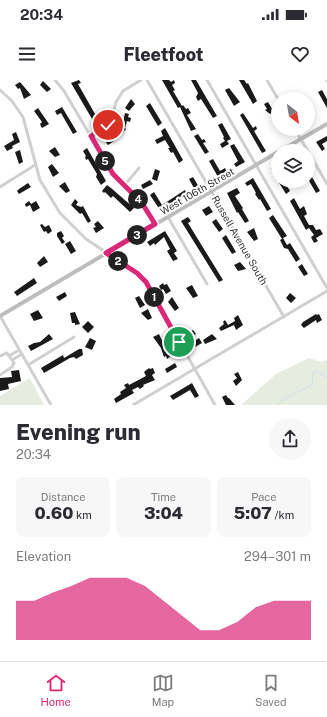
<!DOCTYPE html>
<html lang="en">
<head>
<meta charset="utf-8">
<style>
  body { margin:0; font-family:"Public Sans",sans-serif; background:#f7f7f7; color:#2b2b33; height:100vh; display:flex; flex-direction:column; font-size:15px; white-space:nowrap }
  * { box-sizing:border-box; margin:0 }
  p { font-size:13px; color:#7c7c81 }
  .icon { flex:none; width:22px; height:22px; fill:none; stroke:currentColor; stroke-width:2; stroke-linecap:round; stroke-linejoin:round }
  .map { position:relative; height:325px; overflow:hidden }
  .sheet { display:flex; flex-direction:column; background:#fff; flex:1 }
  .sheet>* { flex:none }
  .needle { width:26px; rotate:149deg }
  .tools { position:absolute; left:271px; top:12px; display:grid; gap:8px }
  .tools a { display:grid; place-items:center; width:44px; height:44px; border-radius:50%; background:#fff; box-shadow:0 2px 10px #0003; font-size:20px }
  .pin { position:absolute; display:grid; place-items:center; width:34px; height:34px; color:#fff; margin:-17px; border:2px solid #fff; border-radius:50%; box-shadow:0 1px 4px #0007 }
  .km { position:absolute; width:20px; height:20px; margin:-10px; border-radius:50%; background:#222; color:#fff; font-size:11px; line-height:20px; text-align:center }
  .round { display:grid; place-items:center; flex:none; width:42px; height:42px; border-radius:21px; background:#f7f7f7 }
  .summary { display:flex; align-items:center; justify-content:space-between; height:68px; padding:0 16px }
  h1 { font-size:22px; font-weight:800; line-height:30px }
  .metrics { display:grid; grid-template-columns:repeat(3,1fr); gap:6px; height:68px; padding:4px 16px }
  .metrics div { display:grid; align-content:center; border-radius:8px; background:#f7f7f7; text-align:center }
  .metrics b { font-size:17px; font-weight:800 }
  .metrics small { font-size:11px; font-weight:400 }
  .metrics p { font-size:11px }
  .chart { height:112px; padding:8px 16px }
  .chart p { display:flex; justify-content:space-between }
  .chart svg { width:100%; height:72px; margin-top:4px; fill:#db2777; opacity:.7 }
  .status { display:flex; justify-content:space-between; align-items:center; height:28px; padding:0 20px; background:#fff; direction:ltr }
  .status svg { height:11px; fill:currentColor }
  header { display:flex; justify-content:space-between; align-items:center; height:52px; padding:0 16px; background:#fff; font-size:18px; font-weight:800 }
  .dock { display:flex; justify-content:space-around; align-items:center; height:56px; border-top:1px solid #e1e1e2; background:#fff; font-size:11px; color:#7c7c81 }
  .dock a { display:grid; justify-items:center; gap:2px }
  .dock .on { color:#db2777 }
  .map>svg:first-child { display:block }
  .green { fill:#e6ecdf }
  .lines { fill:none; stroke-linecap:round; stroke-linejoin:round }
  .stream { stroke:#cfe2ee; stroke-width:1 }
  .building { fill:#1a1a1a }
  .street { stroke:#d0d0d0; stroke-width:3 }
  .secondary { stroke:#bdbdbd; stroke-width:4 }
  .route-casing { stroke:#fff; stroke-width:8 }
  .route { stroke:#db2777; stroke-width:5 }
  .labels { text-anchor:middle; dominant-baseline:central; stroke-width:4; stroke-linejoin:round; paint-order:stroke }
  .street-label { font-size:10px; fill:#333; stroke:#fff }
</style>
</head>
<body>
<div class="status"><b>20:34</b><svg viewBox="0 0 49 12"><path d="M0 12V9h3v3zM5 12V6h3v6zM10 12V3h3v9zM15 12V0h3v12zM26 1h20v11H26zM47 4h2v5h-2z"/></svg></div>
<header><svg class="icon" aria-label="menu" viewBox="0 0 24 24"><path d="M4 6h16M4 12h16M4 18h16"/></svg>Fleetfoot<svg class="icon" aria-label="heart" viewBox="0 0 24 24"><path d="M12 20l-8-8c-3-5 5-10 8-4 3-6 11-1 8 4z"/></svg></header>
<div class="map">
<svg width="327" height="325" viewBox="0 0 327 325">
  <rect width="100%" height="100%" fill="#fff"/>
  <path class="green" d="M 309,278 L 322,282 L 327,280 L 327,325 L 241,325 L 276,294 Z
    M 30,298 L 44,325 L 0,325 L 0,316 Z"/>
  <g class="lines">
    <path class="stream" d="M 277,325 L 284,319 L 310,306 L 312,304 L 313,293 L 315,291 L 327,297"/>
  </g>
  <path class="building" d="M 79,0 L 81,3 L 78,4 L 99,41 L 95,44 L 71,3 Z
    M 162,0 L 169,0 L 171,2 L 174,0 L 175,3 L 172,5 L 175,10 L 173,11 L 182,26 L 183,25 L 186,29 L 188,28 L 191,33 L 187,35 L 196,49 L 191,51 L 180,27 L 178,28 Z
    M 191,0 L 196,0 L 217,36 L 213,38 L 201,19 L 198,21 L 196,17 L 198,13 Z
    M 239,0 L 244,0 L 247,4 L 248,3 L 257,21 L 253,24 Z
    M 43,1 L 51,9 L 47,12 L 40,5 Z
    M 20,2 L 31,15 L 24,19 L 20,8 L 18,9 L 15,5 Z
    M 229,8 L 240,22 L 234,26 L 225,10 Z
    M 322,10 L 327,19 L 327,28 L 318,12 Z
    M 131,19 L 135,24 L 129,31 L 125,28 Z
    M 268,22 L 274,32 L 270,34 L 265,30 L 267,29 L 264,24 Z
    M 150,23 L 162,43 L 158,46 L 146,26 Z
    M 62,27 L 77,52 L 73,54 L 61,33 L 57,35 L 55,31 Z
    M 38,28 L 49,44 L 42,48 L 40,44 L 42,42 L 34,31 Z
    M 125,33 L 129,34 L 128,37 L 131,38 L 130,42 L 127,41 L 125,48 L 126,49 L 122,54 L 119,53 L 117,59 L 108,65 L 105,61 L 116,54 L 123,42 Z
    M 243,33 L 253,48 L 256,46 L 257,49 L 254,51 L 266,71 L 262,73 L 240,35 Z
    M 222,43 L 231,59 L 227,61 L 229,64 L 222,68 L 220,64 L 225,61 L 223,58 L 224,57 L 218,45 Z
    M 165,48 L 183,80 L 179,83 L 173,72 L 171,73 L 168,68 L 170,68 L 165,60 L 157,64 L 155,60 L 163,56 L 161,51 Z
    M 16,52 L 20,62 L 12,66 L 13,68 L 7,71 L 4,66 L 14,60 L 12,54 Z
    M 198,54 L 202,60 L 204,59 L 206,62 L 203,63 L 209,72 L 205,74 L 194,56 Z
    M 327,56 L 327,61 L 322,64 L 325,69 L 322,71 L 316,62 Z
    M 234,64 L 245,82 L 236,87 L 234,84 L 238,81 L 230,66 Z
    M 55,67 L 60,75 L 55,77 L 49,71 Z
    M 87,68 L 106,101 L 101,105 L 96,97 L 97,94 L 88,79 L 86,80 L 85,77 L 86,76 L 83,71 Z
    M 20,70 L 23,82 L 19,84 L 15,72 Z
    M 213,79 L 220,91 L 225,88 L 227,92 L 218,97 L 209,81 Z
    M 52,84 L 59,93 L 53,97 L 48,87 Z
    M 278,84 L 278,100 L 271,88 Z
    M 155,89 L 160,91 L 157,101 L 152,99 Z
    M 308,90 L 320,111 L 316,113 L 308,99 Z
    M 193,97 L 199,107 L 195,110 L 189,99 Z
    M 253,98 L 271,129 L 267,131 L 260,119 L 259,120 L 255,114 L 256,113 L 251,104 L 247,106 L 245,103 Z
    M 150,100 L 153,104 L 143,109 L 141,105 Z
    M 278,101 L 284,101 L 290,111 L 286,114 Z
    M 65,102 L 70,111 L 66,113 L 59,106 Z
    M 28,103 L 31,107 L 19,114 L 17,111 L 19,109 Z
    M 107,105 L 111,108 L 134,128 L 130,132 L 113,116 L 111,118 L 105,112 L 104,113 L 102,111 Z
    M 237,108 L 240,113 L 235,116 L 243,128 L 242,129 L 249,141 L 245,143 L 238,132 L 237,133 L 227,113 Z
    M 185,110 L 187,114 L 160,130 L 150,115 L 154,112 L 162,125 Z
    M 294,118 L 300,129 L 304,126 L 307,134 L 304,136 L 309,145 L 313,145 L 316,150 L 320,149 L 323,154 L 316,158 L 318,161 L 314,163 L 311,157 L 314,155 L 309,148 L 306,150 L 290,121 Z
    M 75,119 L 78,122 L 76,125 L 81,127 L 83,126 L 91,141 L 88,143 L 82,133 L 80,134 L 71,125 Z
    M 29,121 L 31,124 L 36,121 L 40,128 L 33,132 L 30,125 L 26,127 L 25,124 Z
    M 209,126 L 213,132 L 206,136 L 202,130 Z
    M 273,135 L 287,156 L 283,158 L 287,165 L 290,163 L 300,179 L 296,182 L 288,169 L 284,168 L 280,160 L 282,159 L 269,138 Z
    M 188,137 L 191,141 L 188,143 L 223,200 L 219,202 L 181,141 Z
    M 216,139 L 223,149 L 219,152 L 212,142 Z
    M 98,141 L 104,148 L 96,153 L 93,148 L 96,147 L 94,144 Z
    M 42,144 L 45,147 L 49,145 L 52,151 L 48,154 L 46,151 L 44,152 L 40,145 Z
    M 254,148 L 258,159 L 254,161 L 247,152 Z
    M 61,151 L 64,156 L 62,158 L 65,162 L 62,164 L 57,156 L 57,153 Z
    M 165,151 L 177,171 L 174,173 L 178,179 L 173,181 L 167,171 L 170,169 L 164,157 L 155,165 L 154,163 L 150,166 L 147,162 Z
    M 226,155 L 236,172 L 232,174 L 222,158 Z
    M 70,161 L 76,171 L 71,174 L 65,164 Z
    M 44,176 L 48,182 L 40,187 L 37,183 Z
    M 240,182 L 246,189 L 238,191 L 234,185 Z
    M 302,184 L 308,194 L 304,196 L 298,187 Z
    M 34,198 L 37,203 L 17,216 L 14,212 Z
    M 163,203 L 164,205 L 167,204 L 171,211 L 166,214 L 163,209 L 161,210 L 159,206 Z
    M 192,205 L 198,216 L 193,218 L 186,208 Z
    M 65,212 L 67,216 L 59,221 L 56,217 Z
    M 290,213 L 296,218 L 291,223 L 286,218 Z
    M 139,216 L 145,225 L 140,228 L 135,218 Z
    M 172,217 L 179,228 L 175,231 L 168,222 Z
    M 148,229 L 152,238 L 148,240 L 141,233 Z
    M 38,230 L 43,238 L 34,241 L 30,234 Z
    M 75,232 L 80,244 L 75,245 L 75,243 L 72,243 L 70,233 Z
    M 316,234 L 317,235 L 319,234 L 322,240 L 317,243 L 316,240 L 304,248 L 301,245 L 303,242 Z
    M 238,235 L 243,245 L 236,250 L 234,245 L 221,251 L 219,248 L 224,244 L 223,242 L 225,240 L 228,245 L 235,241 L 234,238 Z
    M 88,241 L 94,247 L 88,253 L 82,247 Z
    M 193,250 L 196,254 L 193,256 L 196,260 L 199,258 L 202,263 L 195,267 L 188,253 Z
    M 49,254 L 53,259 L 31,271 L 28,266 L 34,263 L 40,262 Z
    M 159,254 L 167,271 L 168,270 L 171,276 L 167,279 L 166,276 L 164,277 L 161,268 L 153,257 Z
    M 212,254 L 217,259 L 205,264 L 203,260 Z
    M 90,258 L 96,261 L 92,270 L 85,267 Z
    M 79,269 L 82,269 L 83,275 L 76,279 L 74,277 L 70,278 L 44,293 L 41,288 L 63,275 L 64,278 Z
    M 175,283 L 177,287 L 167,293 L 165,289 Z
    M 149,288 L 150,289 L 153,288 L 155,293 L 152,295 L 155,300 L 143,305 L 144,306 L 140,309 L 138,307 L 132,310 L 134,313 L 116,323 L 114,319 L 121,314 L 120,312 L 126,308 L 124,305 L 128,303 L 129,305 L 146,296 L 144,292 Z
    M 19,290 L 21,301 L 8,304 L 9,309 L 0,311 L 0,298 L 12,297 L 11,291 Z
    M 238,292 L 242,300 L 236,306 L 233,301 L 237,298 L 234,294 Z
    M 192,303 L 199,316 L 195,318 L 190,310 L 173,320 L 170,316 Z
    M 226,315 L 228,318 L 229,318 L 235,325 L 226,325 L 222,317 Z"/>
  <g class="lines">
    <path class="street" d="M 55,0 L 64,11 L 113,94 L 142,123 L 155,144
      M 147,0 L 284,237
      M 207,0 L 327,208
      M 267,0 L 278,19
      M 327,0 L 327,1
      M 0,10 L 12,21 L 23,37 L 40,100 L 60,133 L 86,159 L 137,193 L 146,202 L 215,325
      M 295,49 L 327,104
      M 91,56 L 108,45 L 113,34 L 116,22 L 123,11 L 141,0
      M 124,106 L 139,88
      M 0,107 L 35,85
      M 168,137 L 207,204
      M 0,236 L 51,325
      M 0,276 L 7,273 L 14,283 L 12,287 L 0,295
      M 9,276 L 19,270
      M 12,280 L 22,274
      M 28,285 L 74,257
      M 133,325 L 327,211"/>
    <path class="secondary" d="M 280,71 L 327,44
      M 0,236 L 278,72"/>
  </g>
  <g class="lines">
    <defs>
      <path id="route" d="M 108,45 L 91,56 L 113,94 L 142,123 L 155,144 L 106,173 L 137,193 L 146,202 L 179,262"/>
    </defs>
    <use href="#route" class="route-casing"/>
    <use href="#route" class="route"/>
  </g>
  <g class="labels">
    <g class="street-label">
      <text transform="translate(197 111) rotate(-30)">West 106th Street</text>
      <text transform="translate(240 160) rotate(60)">Russell Avenue South</text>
    </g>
  </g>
</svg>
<div class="tools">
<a><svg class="needle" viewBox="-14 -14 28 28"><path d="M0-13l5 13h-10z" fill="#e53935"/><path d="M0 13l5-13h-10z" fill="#7c7c81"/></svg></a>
<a><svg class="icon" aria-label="layers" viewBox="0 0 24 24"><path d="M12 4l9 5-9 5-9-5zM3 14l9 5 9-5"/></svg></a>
</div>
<div class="pin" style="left:179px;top:262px;background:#1e9e55"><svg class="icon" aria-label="arrive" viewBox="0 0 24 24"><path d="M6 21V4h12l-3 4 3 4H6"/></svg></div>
<div class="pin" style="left:108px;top:45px;background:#d93025"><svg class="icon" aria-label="check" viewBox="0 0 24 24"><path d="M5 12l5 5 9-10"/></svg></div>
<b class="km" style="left:154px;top:217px">1</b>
<b class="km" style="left:118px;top:181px">2</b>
<b class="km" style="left:137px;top:155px">3</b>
<b class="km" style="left:138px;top:119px">4</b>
<b class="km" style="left:105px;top:81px">5</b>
</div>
<section class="sheet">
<div class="summary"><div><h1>Evening run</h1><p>20:34</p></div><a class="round"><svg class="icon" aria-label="share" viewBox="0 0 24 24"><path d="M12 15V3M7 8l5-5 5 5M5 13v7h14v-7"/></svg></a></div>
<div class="metrics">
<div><p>Distance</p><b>0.60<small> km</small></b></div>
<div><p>Time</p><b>3:04</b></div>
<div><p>Pace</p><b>5:07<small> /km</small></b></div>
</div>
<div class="chart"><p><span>Elevation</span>294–301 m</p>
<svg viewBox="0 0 160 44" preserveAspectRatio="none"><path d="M0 44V20L10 20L20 15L30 11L40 6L50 6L60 6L70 11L80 20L90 29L100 38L110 38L120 33L130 24L140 20L150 20L160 20V44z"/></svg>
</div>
</section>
<nav class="dock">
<a class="on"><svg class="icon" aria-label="home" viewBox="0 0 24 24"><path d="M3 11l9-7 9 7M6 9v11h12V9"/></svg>Home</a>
<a><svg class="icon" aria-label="map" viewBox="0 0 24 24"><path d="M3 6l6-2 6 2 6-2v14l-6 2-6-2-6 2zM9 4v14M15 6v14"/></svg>Map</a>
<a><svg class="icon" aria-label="saved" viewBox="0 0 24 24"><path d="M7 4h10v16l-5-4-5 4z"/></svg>Saved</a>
</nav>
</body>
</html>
